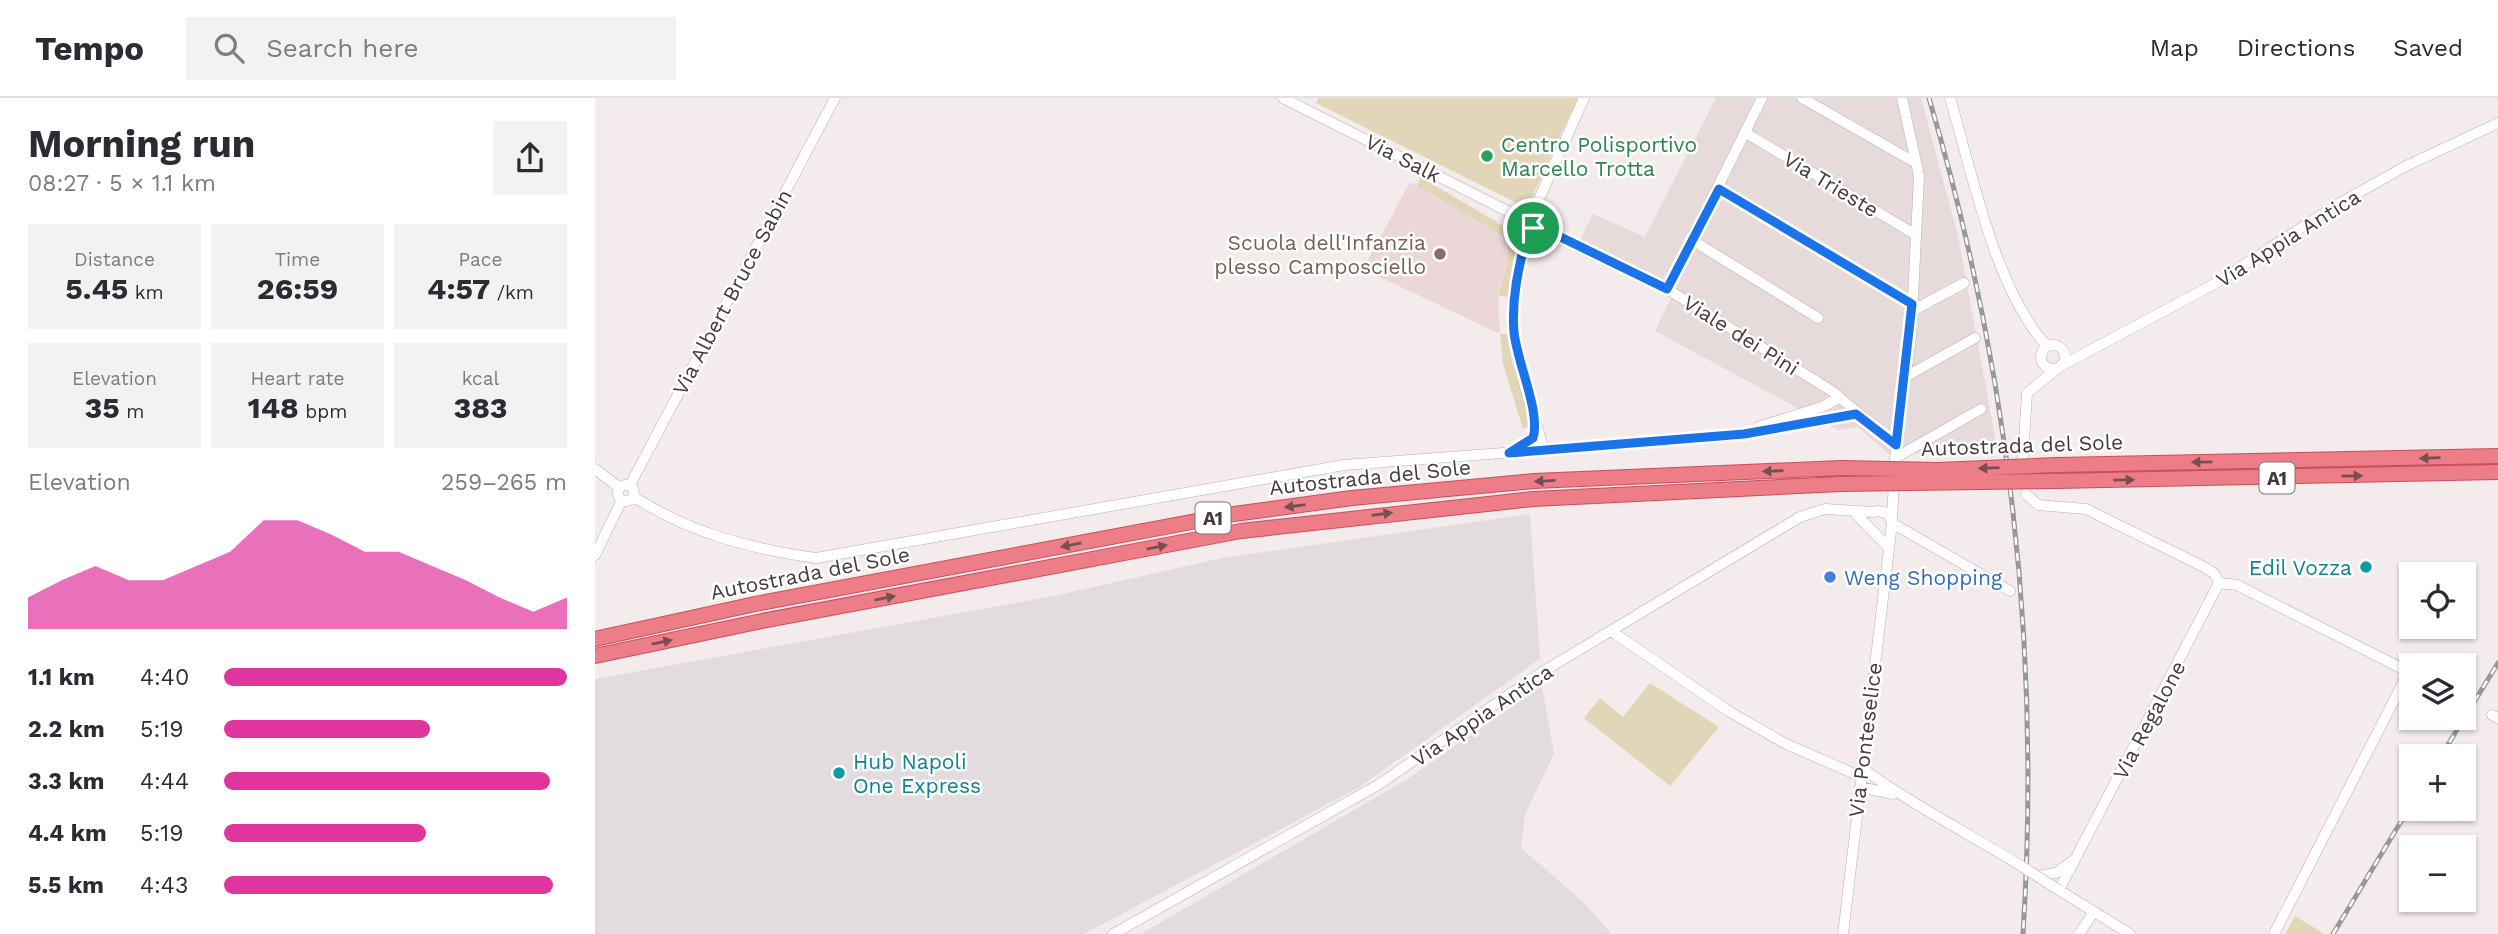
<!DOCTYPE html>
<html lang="en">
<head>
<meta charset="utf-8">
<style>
  body { margin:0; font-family:"Work Sans",sans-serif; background:#f2f2f3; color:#2b2b33; height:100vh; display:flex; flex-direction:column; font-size:26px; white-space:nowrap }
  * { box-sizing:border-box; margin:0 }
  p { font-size:23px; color:#7c7c81 }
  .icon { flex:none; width:38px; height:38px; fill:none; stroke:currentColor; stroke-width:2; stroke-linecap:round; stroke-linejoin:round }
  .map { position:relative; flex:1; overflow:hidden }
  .sheet { display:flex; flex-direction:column; background:#fff; width:595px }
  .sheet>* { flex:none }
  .controls { position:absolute; left:1804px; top:464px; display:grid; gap:14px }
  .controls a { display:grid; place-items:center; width:77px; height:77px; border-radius:0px; background:#fff; box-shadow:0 2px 5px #0004; font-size:35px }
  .pin { position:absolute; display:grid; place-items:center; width:60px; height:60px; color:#fff; margin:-30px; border:4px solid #fff; border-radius:50%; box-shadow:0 2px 7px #0007 }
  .round { display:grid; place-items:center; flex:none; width:74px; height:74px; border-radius:0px; background:#f2f2f3 }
  .head { display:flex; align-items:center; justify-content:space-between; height:119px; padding:0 28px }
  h1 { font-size:38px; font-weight:700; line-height:52px }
  .stats { display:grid; grid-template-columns:repeat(3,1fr); gap:10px; height:119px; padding:7px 28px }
  .stats div { display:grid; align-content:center; border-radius:0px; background:#f2f2f3; text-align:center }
  .stats b { font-size:30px; font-weight:700 }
  .stats small { font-size:19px; font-weight:400 }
  .stats p { font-size:19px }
  .chart { height:196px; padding:14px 28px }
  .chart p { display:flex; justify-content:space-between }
  .chart svg { width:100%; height:126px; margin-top:7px; fill:#e0359e; opacity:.7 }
  ul { padding:0 28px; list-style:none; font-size:23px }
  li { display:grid; grid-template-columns:112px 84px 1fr; align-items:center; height:52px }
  li i { height:18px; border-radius:9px; background:#e0359e }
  header { display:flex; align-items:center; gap:42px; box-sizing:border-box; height:98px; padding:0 35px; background:#fff; border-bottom:2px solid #e1e1e2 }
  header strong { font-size:33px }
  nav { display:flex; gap:38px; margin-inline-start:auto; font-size:24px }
  .search { width:490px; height:63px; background:#f2f2f3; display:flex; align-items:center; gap:18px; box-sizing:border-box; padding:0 24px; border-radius:0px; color:#7c7c81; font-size:26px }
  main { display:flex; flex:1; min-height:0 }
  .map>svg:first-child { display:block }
  .residential { fill:#e7dadb }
  .industrial { fill:#e3dcde }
  .education { fill:#ebd7d8 }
  .green { fill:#e2d6b9 }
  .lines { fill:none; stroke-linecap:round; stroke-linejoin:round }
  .minor-casing { stroke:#beafb0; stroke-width:11 }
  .highway-casing { stroke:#cb4e5e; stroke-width:16 }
  .minor { stroke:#fff; stroke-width:10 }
  .highway { stroke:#ed7d87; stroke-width:14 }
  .rail-casing { stroke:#989898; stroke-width:5 }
  .rail { stroke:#fff; stroke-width:2.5; stroke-dasharray:8; stroke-linecap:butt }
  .minor-bridge-casing { stroke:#beafb0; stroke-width:11; stroke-linecap:butt }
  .highway-bridge-casing { stroke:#cb4e5e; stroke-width:16; stroke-linecap:butt }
  .minor-bridge { stroke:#fff; stroke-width:10 }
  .highway-bridge { stroke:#ed7d87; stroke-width:14 }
  .oneway { fill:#794e52 }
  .route-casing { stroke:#fff; stroke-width:14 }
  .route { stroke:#1a73e8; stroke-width:9 }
  .leisure-dot { fill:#2e9e5b; stroke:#fff; stroke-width:2.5 }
  .education-dot { fill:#8d6e63; stroke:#fff; stroke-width:2.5 }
  .culture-dot { fill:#0f9aa8; stroke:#fff; stroke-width:2.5 }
  .shop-dot { fill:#3f7fe0; stroke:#fff; stroke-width:2.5 }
  .labels { text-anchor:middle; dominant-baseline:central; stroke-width:5; stroke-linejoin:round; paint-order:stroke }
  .shield { fill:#fff; stroke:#7e7576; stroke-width:2 }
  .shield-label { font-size:19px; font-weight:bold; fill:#473a3c }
  .leisure-label { font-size:21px; fill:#27864d; stroke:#fff; text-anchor:start }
  .street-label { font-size:21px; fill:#473a3c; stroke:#fff }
  .education-label { font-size:21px; fill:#785e54; stroke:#fff; text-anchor:end }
  .culture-label { font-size:21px; fill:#0d838f; stroke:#fff; text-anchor:end }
  .shop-label { font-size:21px; fill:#366cbe; stroke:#fff; text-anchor:start }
</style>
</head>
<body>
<header>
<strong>Tempo</strong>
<div class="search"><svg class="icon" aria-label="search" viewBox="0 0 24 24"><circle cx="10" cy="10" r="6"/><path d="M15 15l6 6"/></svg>Search here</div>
<nav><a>Map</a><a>Directions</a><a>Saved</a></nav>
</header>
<main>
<section class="sheet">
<div class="head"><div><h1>Morning run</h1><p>08:27 · 5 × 1.1 km</p></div><a class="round"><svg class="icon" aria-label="share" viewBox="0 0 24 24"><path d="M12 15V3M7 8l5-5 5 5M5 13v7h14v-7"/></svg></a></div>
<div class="stats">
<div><p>Distance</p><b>5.45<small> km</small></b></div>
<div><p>Time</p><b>26:59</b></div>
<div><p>Pace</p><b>4:57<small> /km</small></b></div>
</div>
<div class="stats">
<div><p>Elevation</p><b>35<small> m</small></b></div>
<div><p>Heart rate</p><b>148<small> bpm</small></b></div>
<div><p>kcal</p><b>383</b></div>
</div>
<div class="chart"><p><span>Elevation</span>259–265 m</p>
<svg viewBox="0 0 160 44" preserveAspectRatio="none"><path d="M0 44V33L10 27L20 22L30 27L40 27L50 22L60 17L70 6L80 6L90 11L100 17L110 17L120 22L130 27L140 33L150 38L160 33V44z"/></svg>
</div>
<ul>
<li><b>1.1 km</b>4:40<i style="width:100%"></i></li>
<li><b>2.2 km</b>5:19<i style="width:60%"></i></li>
<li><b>3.3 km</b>4:44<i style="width:95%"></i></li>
<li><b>4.4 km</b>5:19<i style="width:59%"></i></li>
<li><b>5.5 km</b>4:43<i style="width:96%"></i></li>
</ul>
</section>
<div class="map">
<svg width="1903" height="836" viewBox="0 0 1903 836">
  <rect width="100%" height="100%" fill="#f4ebec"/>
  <path class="residential" d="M 1121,0 L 1326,0 L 1363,138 L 1402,350 L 1295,357 L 1263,329 L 1243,332 L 1060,233 L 1076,200 L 979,154 L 998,116 L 1050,139 Z"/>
  <path class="industrial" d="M 935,416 L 945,561 L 763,690 L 489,836 L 0,836 L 0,581 L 459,498 L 627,460 Z
    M 947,588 L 959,656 L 930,716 L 926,750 L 989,805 L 1017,836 L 546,836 L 814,680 Z"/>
  <path class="education" d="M 815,84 L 913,141 L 913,162 L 903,194 L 905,236 L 768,171 Z"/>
  <path class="green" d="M 724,0 L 983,0 L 932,110 L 721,5 Z
    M 826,79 L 920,135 L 924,153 L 913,199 L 903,197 L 913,162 L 913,141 L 822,88 Z
    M 905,236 L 914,236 L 917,265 L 937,327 L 928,331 L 908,266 Z
    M 1055,585 L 1124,629 L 1075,688 L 989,620 L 1005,600 L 1028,619 Z
    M 1700,818 L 1728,835 L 1727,836 L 1690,836 Z"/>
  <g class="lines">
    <defs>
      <path id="minor" d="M 688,0 L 928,121
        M 1207,0 L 1321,65
        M 1355,0 C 1377,74 1400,192 1452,248
        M 1151,35 L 1321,137
        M 1124,91 L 1317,206
        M 937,117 L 989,0
        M 941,127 L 1072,191 L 1237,293 L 1301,347
        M 933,131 C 928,155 919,181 918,205 C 915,256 936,305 949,352 L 1149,336 L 1261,316
        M 1097,142 L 1223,220
        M 1072,191 L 1167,0
        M 1317,213 L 1369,185
        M1446 259a12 12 0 1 1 24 0a12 12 0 1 1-24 0Z
        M 1466,268 L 1621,185 L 1743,106 L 1811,68 L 1903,25
        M 1310,279 L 1380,240
        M 1163,329 L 1227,309 L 1244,300
        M 921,351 L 938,340 L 942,327
        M 1428,359 L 1432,295 L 1463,270
        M 1300,360 L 1386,311
        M 0,371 L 25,390
        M23 395a8 8 0 1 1 16 0a8 8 0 1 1-16 0Z
        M 35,387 L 240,0
        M 1431,396 L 1443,407 L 1491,411 L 1607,468 L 1619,475 L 1624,485 L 1464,792 L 1535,836
        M 39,399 C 95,435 156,451 221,460 L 749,367 L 949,352
        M 1261,416 L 1293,449
        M 1297,420 L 1301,347 L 1316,239 L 1324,78 L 1307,0
        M 1297,425 L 1415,493
        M 0,457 L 27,402
        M 1624,485 L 1642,487 L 1816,575
        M 1016,533 L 1135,614 L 1191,646 L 1260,676
        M 1897,617 L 1903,620
        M 1267,670 C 1316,706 1371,734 1423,766
        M 1265,689 L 1298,696
        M 1442,778 L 1461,775 L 1476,764
        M 518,836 L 783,687 L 944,576 L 1205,419 L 1230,411 L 1279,414
        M 1248,836 L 1297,425 L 1293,415 L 1282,413
        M 1484,836 L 1499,814
        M 1679,836 L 1814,573"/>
      <path id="highway" d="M 1462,367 L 1903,358
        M 1461,383 L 1903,374
        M 0,541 L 160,506 L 639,416 L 757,400 L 939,383 L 1246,370
        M 0,558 L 167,523 L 646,433 L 938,401 L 1245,386"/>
    </defs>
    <use href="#minor" class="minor-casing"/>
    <use href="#highway" class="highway-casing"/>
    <use href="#minor" class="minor"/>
    <use href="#highway" class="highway"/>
    <defs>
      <path id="rail" d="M 1334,0 C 1414,271 1446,553 1428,836
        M 1846,658 L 1903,565
        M 1738,836 L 1816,707"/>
    </defs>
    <use href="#rail" class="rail-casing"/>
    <use href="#rail" class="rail"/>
    <defs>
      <path id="minor-bridge" d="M 1423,766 L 1464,792"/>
      <path id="highway-bridge" d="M 1246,370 L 1343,372 L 1462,367
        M 1245,386 L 1461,383"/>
    </defs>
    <use href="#minor-bridge" class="minor-bridge-casing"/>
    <use href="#highway-bridge" class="highway-bridge-casing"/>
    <use href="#minor-bridge" class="minor-bridge"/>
    <use href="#highway-bridge" class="highway-bridge"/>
  </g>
  <defs><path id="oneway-solid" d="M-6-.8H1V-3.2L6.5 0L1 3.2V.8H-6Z" transform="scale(1.75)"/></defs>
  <g class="oneway">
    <use href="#oneway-solid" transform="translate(1835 360) rotate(178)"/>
    <use href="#oneway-solid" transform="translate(1607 364) rotate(179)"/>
    <use href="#oneway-solid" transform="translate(1394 370) rotate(178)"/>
    <use href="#oneway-solid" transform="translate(1178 373) rotate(178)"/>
    <use href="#oneway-solid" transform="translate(1757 378) rotate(-1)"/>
    <use href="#oneway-solid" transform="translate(1529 382) rotate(-1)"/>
    <use href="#oneway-solid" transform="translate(950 383) rotate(177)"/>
    <use href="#oneway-solid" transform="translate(700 408) rotate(172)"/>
    <use href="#oneway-solid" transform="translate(787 416) rotate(-7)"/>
    <use href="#oneway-solid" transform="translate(476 447) rotate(169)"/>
    <use href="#oneway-solid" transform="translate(562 449) rotate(-11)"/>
    <use href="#oneway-solid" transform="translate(290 500) rotate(-11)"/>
    <use href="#oneway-solid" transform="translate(67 544) rotate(-12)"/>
  </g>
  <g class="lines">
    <defs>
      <path id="route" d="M 1124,91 L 1317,206 L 1301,347 L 1261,316 L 1149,336 L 914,355 L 938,340 C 946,314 922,265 919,234 C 916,198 925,165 933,131 L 941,127 L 1072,191 Z"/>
    </defs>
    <use href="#route" class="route-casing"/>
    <use href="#route" class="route"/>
  </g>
  <circle class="leisure-dot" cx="892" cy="58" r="7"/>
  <circle class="education-dot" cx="845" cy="156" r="7"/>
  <g class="culture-dot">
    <circle cx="1771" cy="469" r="7"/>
    <circle cx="244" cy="675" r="7"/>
  </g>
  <circle class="shop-dot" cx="1235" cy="479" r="7"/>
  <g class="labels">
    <g class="shield">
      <rect x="1664.5" y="364.5" width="35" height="31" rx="5"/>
      <rect x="600.5" y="404.5" width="35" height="31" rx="5"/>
    </g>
    <g class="shield-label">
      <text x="1682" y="380">A1</text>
      <text x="618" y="420">A1</text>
    </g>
    <g class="leisure-label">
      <text x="906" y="46">Centro Polisportivo<tspan x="906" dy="24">Marcello Trotta</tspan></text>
    </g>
    <g class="street-label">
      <text transform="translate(808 60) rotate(27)">Via Salk</text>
      <text transform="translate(1236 86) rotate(31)">Via Trieste</text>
      <text transform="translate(1693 140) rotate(-32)">Via Appia Antica</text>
      <text transform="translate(137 194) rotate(-62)">Via Albert Bruce Sabin</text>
      <text transform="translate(1146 237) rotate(32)">Viale dei Pini</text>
      <text transform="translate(1427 347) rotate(-2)">Autostrada del Sole</text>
      <text transform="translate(775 379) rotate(-6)">Autostrada del Sole</text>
      <text transform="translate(215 475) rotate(-11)">Autostrada del Sole</text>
      <text transform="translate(887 617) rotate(-34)">Via Appia Antica</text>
      <text transform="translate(1554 622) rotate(-62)">Via Regalone</text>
      <text transform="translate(1270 642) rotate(-83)">Via Ponteselice</text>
    </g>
    <g class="education-label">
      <text x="831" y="144">Scuola dell'Infanzia<tspan x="831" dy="24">plesso Camposciello</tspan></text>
    </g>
    <g class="culture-label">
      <text x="1757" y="469">Edil Vozza</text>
      <text x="258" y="663" text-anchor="start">Hub Napoli<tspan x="258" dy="24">One Express</tspan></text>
    </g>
    <g class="shop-label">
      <text x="1249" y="479">Weng Shopping</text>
    </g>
  </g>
</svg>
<div class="controls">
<a><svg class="icon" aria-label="locate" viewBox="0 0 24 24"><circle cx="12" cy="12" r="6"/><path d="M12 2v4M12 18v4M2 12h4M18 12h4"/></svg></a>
<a><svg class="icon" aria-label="layers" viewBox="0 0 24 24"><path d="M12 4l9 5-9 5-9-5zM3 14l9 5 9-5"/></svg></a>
<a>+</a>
<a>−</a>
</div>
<div class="pin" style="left:938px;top:130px;background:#1e9e55"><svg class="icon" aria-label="arrive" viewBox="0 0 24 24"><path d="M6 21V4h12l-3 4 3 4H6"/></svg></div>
</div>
</main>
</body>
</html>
